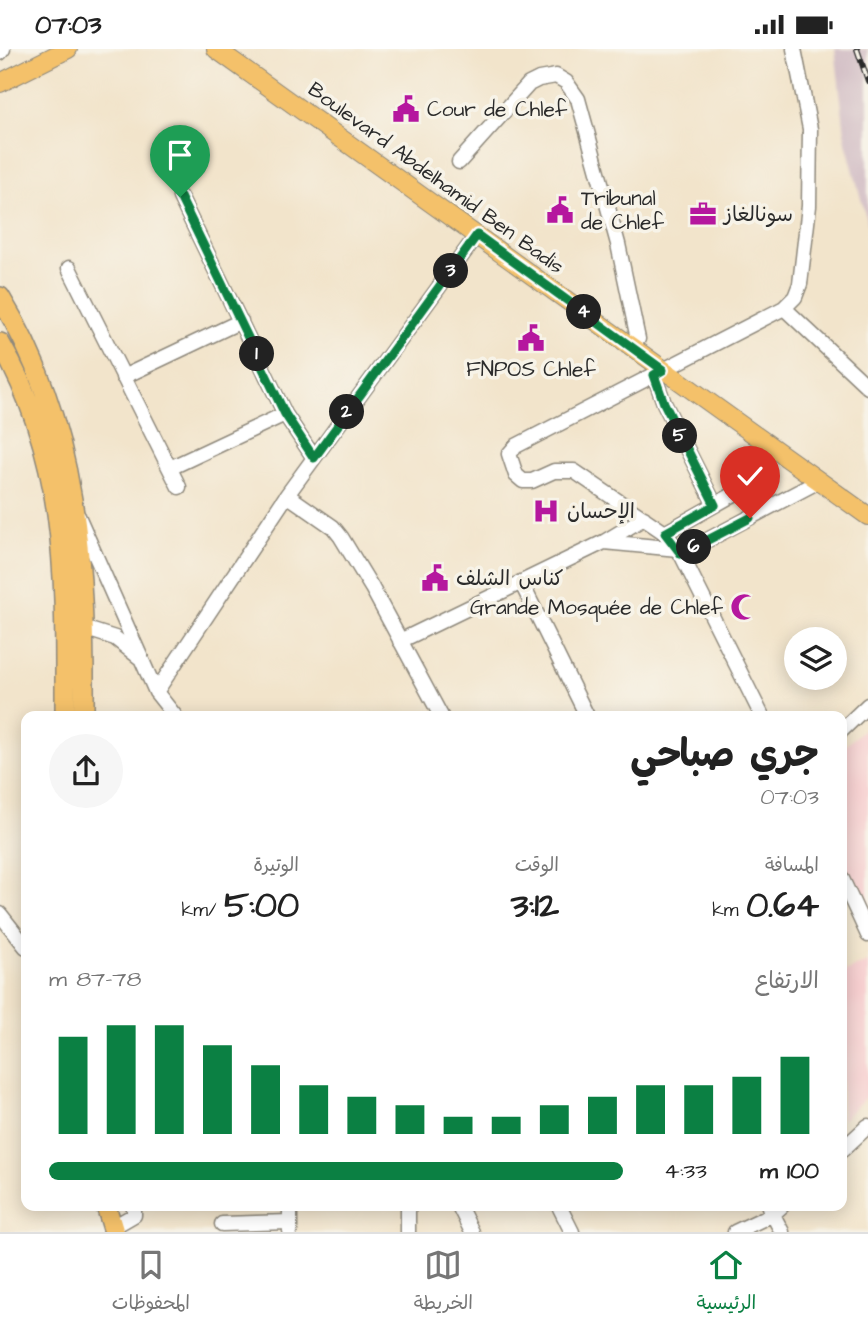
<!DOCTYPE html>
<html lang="ar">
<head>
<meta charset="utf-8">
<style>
  body { margin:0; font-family:"Architects Daughter","Playpen Sans Arabic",sans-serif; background:#f6f6f6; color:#222; direction:rtl; height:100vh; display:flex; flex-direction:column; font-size:26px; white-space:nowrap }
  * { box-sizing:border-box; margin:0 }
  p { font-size:23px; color:#767676 }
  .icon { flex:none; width:38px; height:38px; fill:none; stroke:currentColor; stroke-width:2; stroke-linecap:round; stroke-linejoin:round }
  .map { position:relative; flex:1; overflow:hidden; direction:ltr }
  .drawer { position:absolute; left:21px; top:662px; width:826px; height:500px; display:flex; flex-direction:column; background:#fff; border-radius:14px; box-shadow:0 4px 18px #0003; direction:rtl }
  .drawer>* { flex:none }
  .buttons { position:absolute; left:784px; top:578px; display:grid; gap:14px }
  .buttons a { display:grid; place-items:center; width:63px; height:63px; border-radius:50%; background:#fff; box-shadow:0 4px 18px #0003; font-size:35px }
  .pin { position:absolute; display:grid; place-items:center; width:60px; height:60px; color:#fff; margin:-72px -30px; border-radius:50% 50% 50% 0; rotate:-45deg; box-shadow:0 0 7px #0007 }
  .pin .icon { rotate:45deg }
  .km { position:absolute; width:35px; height:35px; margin:-18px; border-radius:50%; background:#222; color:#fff; font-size:19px; line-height:35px; text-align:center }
  .round { display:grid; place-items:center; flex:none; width:74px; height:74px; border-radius:37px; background:#f6f6f6 }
  .summary { display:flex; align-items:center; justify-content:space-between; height:119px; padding:0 28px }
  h1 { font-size:38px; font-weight:700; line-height:52px }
  .metrics { display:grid; grid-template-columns:repeat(3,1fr); gap:10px; height:119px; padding:7px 28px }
  .metrics div { display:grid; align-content:center }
  .metrics b { font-size:35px; font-weight:700 }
  .metrics small { font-size:19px; font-weight:400 }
  .metrics p { font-size:19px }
  .chart { height:196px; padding:14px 28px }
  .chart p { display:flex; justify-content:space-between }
  .chart svg { width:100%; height:126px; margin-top:7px; stroke:#0b8043; stroke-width:6 }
  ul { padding:0 28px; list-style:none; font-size:23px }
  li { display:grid; grid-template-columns:112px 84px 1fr; align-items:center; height:52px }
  li i { height:18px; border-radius:9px; background:#0b8043 }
  .status { display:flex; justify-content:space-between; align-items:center; height:49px; padding:0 35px; background:#fff; direction:ltr }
  .status svg { height:19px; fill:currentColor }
  .tab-bar { display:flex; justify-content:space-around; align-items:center; height:98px; border-top:2px solid #e0e0e0; background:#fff; font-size:19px; color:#767676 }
  .tab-bar a { display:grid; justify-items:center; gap:4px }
  .tab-bar .selected { color:#0b8043 }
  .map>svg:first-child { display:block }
  .built { fill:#f7cfd0 }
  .industrial { fill:#d2bdc5 }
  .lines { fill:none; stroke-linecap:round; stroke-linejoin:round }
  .minor-casing { stroke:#8e887b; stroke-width:17 }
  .major-casing { stroke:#8e887b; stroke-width:20 }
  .highway-casing { stroke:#8e887b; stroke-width:22 }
  .minor { stroke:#fff; stroke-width:14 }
  .major { stroke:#f4c16a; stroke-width:18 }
  .highway { stroke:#f4c16a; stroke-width:19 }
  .rail-casing { stroke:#2b2b2b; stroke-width:6 }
  .rail { stroke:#f7f3e8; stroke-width:3.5; stroke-dasharray:10; stroke-linecap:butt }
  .route-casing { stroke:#fff; stroke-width:14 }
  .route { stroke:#0b8043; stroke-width:9 }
  .labels { text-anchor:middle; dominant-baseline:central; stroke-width:7; stroke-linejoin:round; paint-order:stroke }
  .poi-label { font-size:21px; fill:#2b2b2b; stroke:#f7f3e8; text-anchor:start }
  .street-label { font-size:21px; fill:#2b2b2b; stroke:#f7f3e8 }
</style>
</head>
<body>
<div class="status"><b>07:03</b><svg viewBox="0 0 49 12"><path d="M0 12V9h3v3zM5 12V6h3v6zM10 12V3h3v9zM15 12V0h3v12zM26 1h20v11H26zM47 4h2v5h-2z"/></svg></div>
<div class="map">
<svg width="868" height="1183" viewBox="0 0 868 1183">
  <rect width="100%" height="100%" fill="#f7f3e8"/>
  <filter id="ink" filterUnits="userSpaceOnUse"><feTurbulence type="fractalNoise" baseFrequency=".0143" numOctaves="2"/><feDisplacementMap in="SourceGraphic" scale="14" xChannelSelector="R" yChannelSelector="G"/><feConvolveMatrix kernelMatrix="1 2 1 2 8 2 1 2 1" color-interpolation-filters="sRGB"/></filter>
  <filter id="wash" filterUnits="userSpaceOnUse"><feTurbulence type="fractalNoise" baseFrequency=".00686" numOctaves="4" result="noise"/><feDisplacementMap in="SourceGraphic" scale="28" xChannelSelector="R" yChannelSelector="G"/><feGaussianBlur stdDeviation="1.57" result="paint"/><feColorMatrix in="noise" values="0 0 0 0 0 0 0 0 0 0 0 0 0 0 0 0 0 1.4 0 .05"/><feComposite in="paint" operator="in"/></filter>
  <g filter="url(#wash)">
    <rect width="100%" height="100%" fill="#f2e4cb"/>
    <path class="built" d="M 868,676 L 868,874 L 842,816 L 842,700 Z
      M 868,913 L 868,1046 L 842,1071 L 842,924 Z"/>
    <path class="industrial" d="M 835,0 L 868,0 L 868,176 L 846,93 Z"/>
  </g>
  <g filter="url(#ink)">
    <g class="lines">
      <defs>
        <path id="minor" d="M 0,4 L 3,0
          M 459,113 L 529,35 L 539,30 L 556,27 L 566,33 L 578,50 L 618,195 L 638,290
          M 180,148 L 285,365 L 314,409
          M 69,219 L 179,438
          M 784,259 L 868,338
          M 654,326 L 664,354 L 715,456
          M 123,328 L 241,272
          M 170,419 L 285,365
          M 287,446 L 333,478 L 341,488 L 372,539 L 441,667
          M 78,467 L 156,643 L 175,667
          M 665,484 L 752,435 L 753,425 L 743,406
          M 604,493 L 678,500
          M 681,505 L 819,432
          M 521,533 L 587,667
          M 77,577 L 115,589 L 139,608
          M 400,592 L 604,493 L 644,469
          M 156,643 L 287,446 L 477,186
          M 762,667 L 681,505 L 665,484 L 574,422 L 554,422 L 532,432 L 523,432 L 516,426 L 509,405 L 516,397 L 784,259 L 795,248 L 800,235 L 809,157 L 810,80 L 794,0
          M 842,681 L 868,656
          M 842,830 L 868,886
          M 0,865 L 26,898
          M 842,1101 L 868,1077
          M 408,1157 L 408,1183
          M 459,1157 L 472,1183
          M 559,1157 L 572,1183
          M 769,1158 L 782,1183
          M 122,1173 L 134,1166 L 134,1157
          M 222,1175 L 290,1173
          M 290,1182 L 290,1157
          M 735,1183 L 773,1165 L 782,1157"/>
        <path id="major" d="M 216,0 L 868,467
          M 0,34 L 68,0"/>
        <path id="highway" d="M 0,248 C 79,377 85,520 84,667
          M 0,294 C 69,412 65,535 65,667
          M 106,1157 L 114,1183"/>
      </defs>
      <use href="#minor" class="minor-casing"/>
      <use href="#major" class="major-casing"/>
      <use href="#highway" class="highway-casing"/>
      <use href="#minor" class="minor"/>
      <use href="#major" class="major"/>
      <use href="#highway" class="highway"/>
      <defs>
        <path id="rail" d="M 857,0 L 868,32"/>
      </defs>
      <use href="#rail" class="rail-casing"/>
      <use href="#rail" class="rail"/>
    </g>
  </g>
  <g class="lines" filter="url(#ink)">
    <defs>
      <path id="route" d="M 180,148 L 285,365 L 314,409 L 477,186 L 663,321 L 654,326 L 664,354 L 715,456 L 665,484 L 681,505 L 750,469"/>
    </defs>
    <use href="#route" class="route-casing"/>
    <use href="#route" class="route"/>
  </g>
  <defs>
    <symbol id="civic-bare" viewBox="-9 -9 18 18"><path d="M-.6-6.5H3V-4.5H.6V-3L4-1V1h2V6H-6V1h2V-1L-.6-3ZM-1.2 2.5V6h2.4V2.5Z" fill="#b5179e" stroke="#f7f3e8" stroke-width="2.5" paint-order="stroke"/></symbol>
    <symbol id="office-bare" viewBox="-9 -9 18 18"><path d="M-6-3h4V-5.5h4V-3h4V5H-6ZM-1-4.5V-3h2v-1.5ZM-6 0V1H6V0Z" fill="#b5179e" stroke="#f7f3e8" stroke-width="2.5" paint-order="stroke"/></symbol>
    <symbol id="hospital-bare" viewBox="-9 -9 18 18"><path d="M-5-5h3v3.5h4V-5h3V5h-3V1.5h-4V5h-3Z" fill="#b5179e" stroke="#f7f3e8" stroke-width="2.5" paint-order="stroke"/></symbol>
    <symbol id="mosque-bare" viewBox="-9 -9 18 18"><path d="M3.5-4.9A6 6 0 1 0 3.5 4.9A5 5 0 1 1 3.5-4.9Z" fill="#b5179e" stroke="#f7f3e8" stroke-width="2.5" paint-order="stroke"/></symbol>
  </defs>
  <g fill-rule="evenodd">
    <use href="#civic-bare" x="387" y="41" width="38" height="38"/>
    <use href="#civic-bare" x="541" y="142" width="38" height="38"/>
    <use href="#office-bare" x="684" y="146" width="38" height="38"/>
    <use href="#civic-bare" x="512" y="270" width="38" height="38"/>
    <use href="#hospital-bare" x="527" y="443" width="38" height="38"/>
    <use href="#civic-bare" x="416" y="510" width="38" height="38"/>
    <use href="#mosque-bare" x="725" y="539" width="38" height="38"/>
  </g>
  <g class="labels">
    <g class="poi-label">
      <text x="427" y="60">Cour de Chlef</text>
      <text x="581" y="149">Tribunal<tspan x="581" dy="24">de Chlef</tspan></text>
      <text x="724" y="165">سونالغاز</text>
      <text x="531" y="320" text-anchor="middle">FNPOS Chlef</text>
      <text x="567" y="462">الإحسان</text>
      <text x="456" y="529">كناس الشلف</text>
      <text x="723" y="558" text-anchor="end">Grande Mosquée de Chlef</text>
    </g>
    <g class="street-label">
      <text transform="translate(436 129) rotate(36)">Boulevard Abdelhamid Ben Badis</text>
    </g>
  </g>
</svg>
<div class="buttons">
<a><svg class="icon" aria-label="layers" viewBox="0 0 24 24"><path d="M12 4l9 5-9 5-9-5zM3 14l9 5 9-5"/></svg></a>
</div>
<div class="pin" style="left:180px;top:148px;background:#1e9e55"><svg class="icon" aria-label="arrive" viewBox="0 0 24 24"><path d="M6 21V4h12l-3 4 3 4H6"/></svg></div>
<div class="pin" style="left:750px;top:469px;background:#d93025"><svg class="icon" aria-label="check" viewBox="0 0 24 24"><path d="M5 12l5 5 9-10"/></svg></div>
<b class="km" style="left:257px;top:305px">1</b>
<b class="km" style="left:347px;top:363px">2</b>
<b class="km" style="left:451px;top:222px">3</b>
<b class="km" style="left:584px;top:263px">4</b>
<b class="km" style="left:680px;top:387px">5</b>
<b class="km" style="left:694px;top:498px">6</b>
<section class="drawer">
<div class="summary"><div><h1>جري صباحي</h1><p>07:03</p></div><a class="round"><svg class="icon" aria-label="share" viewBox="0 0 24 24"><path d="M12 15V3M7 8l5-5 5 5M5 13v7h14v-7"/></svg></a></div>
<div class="metrics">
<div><p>المسافة</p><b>0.64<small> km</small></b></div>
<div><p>الوقت</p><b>3:12</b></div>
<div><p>الوتيرة</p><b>5:00<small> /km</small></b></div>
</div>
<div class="chart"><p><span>الارتفاع</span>78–87 m</p>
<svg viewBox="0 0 160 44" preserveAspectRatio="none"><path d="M5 44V10M15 44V6M25 44V6M35 44V13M45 44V20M55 44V27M65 44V31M75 44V34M85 44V38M95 44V38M105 44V34M115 44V31M125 44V27M135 44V27M145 44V24M155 44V17"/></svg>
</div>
<ul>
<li><b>100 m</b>4:33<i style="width:100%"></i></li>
</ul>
</section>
</div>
<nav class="tab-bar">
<a class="selected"><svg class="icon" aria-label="home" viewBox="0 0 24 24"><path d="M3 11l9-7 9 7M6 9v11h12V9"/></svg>الرئيسية</a>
<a><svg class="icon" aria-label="map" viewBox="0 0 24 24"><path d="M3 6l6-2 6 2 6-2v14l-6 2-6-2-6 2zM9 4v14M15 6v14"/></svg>الخريطة</a>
<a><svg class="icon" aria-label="saved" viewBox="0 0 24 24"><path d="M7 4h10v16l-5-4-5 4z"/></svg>المحفوظات</a>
</nav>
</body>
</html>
